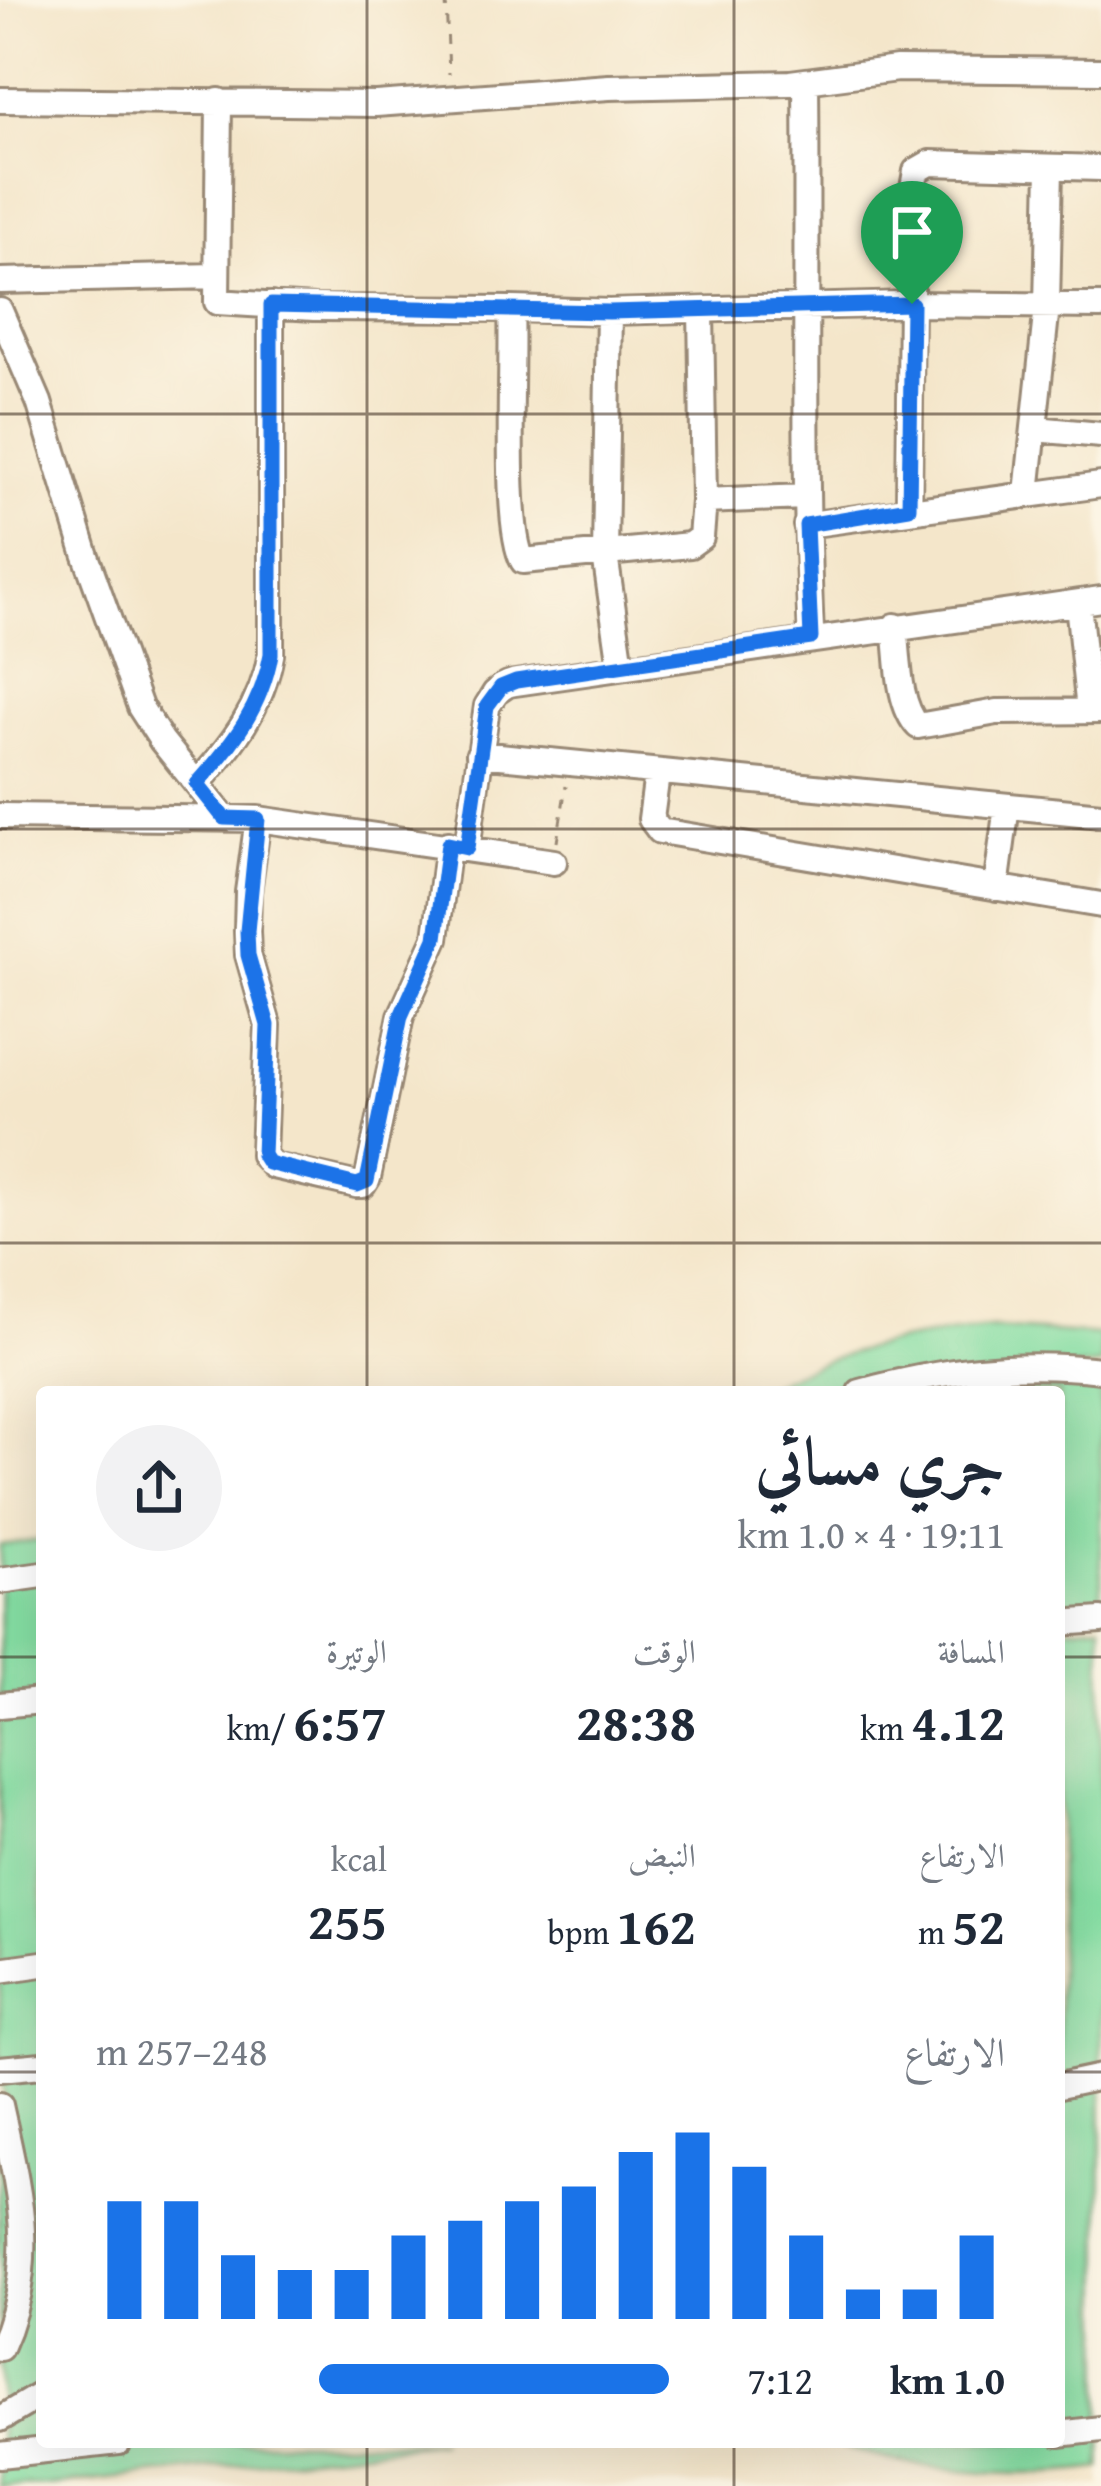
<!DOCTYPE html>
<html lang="ar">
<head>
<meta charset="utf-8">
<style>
  body { margin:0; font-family:"Gentium Book Plus",Amiri,serif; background:#f2f2f3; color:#1f2937; direction:rtl; height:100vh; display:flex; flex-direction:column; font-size:45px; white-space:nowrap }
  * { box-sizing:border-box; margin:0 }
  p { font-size:39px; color:#747a83 }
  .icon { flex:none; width:66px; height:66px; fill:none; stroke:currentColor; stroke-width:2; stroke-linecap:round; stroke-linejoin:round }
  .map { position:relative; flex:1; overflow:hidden; direction:ltr }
  .drawer { position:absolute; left:36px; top:1386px; width:1029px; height:1062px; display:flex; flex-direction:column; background:#fff; border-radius:12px; box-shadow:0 12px 48px #0002; direction:rtl }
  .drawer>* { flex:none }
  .pin { position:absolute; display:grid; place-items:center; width:102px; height:102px; color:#fff; margin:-123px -51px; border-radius:50% 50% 50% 0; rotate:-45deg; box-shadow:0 0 12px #0007 }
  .pin .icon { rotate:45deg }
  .round { display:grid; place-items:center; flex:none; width:126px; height:126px; border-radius:63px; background:#f2f2f3 }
  .head { display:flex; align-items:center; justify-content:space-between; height:204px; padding:0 60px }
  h1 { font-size:66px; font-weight:600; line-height:90px }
  .figures { display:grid; grid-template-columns:repeat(3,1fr); gap:18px; height:204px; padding:12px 60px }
  .figures div { display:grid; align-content:center }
  .figures b { font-size:51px; font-weight:600 }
  .figures small { font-size:33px; font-weight:400 }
  .figures p { font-size:33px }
  .chart { height:336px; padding:24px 60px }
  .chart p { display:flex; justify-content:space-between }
  .chart svg { width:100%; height:216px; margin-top:12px; stroke:#1a73e8; stroke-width:6 }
  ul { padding:0 60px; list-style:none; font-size:39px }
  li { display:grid; grid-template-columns:192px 144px 1fr; align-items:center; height:90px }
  li i { height:30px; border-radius:15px; background:#1a73e8 }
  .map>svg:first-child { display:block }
  .green { fill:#84dda2; stroke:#608460; stroke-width:3 }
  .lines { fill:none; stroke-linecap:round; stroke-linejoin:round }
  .minor-casing { stroke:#988874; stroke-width:30 }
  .path { stroke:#988874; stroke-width:3; stroke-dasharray:9 9; stroke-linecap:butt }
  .minor { stroke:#fff; stroke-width:24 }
  .route-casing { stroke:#fff; stroke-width:24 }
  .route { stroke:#1a73e8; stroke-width:15 }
  .grid { fill:none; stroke:#3b2a1e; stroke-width:3; stroke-opacity:0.55 }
</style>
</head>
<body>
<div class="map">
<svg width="1101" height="2486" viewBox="0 0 1101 2486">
  <rect width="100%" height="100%" fill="#fcf5e5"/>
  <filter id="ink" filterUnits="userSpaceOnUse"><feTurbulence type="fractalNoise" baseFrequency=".00833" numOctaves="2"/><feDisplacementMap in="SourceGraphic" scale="24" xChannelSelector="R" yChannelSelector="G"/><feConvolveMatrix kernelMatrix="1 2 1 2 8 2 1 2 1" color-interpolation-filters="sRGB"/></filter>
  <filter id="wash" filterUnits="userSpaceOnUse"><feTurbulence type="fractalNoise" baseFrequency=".004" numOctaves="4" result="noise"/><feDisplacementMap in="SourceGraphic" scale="48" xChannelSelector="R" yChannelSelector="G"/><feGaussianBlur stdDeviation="2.7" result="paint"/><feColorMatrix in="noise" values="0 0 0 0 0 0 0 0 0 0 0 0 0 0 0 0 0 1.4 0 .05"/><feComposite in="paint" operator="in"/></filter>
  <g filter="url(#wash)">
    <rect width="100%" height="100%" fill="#f4e6ca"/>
    <path class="green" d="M 992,1328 L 1101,1335 L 1101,1365 L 838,1392 L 757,1392 C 829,1351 911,1336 992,1328 Z
      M 1101,1376 L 1101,1615 L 1059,1618 L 1059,1392 L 887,1392 L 934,1380 Z
      M 42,1540 L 42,1570 L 0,1575 L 0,1545 Z
      M 42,1579 L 42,1697 L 0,1700 L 0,1584 Z
      M 1101,1624 L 1101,2071 L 1059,2081 L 1059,1628 Z
      M 42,1707 L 42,1959 L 0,1965 L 0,1710 Z
      M 42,1970 L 42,2059 L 0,2063 L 0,1975 Z
      M 42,2069 L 42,2390 L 0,2414 L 0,2365 L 14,2335 L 24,2193 L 0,2073 Z
      M 1101,2081 L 1101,2420 L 1059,2425 L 1059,2091 Z
      M 0,2132 L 17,2250 L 0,2331 Z
      M 42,2400 L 42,2442 L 8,2448 L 0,2440 L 0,2425 Z
      M 1101,2435 L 1101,2468 C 1011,2480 916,2474 830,2442 L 1059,2442 Z
      M 180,2442 L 442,2442 L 44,2486 L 0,2486 L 0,2461 Z"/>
  </g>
  <g filter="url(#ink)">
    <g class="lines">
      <defs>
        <path id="minor" d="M 806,81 C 808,267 803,452 811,638
          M 0,100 L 376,104 L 609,87 L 790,83 L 897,69 L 1101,71
          M 219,101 L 217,302 L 314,308 L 511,309
          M 0,281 L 216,276
          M 701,310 L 704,501 L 701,537 L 690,545 L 523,561 C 503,527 514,359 511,309 L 609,312 L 912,304 L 1101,306
          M 0,311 L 39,402 L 85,553 L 140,707 L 162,741 L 224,818
          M 609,312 L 605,555 L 621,666
          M 1035,429 L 1101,435
          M 1027,493 L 1047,306 L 1050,167
          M 704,501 L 805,497
          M 909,508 L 912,194 L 916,171 L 930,163 L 1101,168
          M 806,525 L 1101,485
          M 1078,603 L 1089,711
          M 895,626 C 899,655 897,704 918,726 L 997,712 L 1101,711
          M 479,754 L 1101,815
          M 657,774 L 651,819 L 660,831 L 1101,905
          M 197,784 C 232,745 262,707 271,654 L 271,305
          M 0,816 L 258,819 L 554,862
          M 258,819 L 248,892 L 247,931 L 248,955 L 268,1025 L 263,1155 L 273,1166 L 357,1185 L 363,1185 L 368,1177 L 401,1016 L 436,938 L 448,844
          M 467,848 L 487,706 L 495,693 L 508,684 L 1101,599
          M 996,888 L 1007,806
          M 860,1392 C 941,1370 1017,1360 1101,1370
          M 0,1581 L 42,1575
          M 1059,1623 L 1101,1620
          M 0,1705 L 42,1701
          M 0,1970 L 42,1964
          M 0,2069 L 42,2065
          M 1059,2086 L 1101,2077
          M 0,2105 C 19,2192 39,2263 0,2348
          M 0,2419 L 42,2394
          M 1059,2434 L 1101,2429
          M 0,2455 L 119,2442"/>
      </defs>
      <use href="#minor" class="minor-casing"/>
      <path class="path" d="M 446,0 L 449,74
        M 557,842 L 566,786"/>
      <use href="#minor" class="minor"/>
    </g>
  </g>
  <g class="lines" filter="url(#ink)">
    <defs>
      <path id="route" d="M 912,304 L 909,508 L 806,525 L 811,638 L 516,681 L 501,687 L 487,706 L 467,848 L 448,844 L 436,938 L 401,1016 L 367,1181 L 357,1185 L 268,1163 L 263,1155 L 268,1025 L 248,955 L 247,931 L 258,819 L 224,818 L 197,784 C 232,745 262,707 271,654 L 271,305 L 609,312 Z"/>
    </defs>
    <use href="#route" class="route-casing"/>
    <use href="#route" class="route"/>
  </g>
  <path class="grid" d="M 367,0 L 367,1392M 734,0 L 734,1392M 0,414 L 1101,414M 0,829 L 1101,829M 0,1243 L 1101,1243M 0,1657 L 42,1657M 1059,1657 L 1101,1657M 0,2072 L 42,2072M 1059,2072 L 1101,2072M 367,2442 L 367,2486M 734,2442 L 734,2486"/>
</svg>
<div class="pin" style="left:912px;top:304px;background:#1e9e55"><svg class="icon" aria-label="arrive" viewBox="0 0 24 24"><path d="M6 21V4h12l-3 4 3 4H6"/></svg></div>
<section class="drawer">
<div class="head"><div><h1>جري مسائي</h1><p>19:11 · 4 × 1.0 km</p></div><a class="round"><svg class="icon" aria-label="share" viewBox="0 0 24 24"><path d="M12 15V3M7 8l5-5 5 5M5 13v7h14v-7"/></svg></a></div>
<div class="figures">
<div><p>المسافة</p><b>4.12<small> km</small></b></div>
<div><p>الوقت</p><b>28:38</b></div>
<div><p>الوتيرة</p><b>6:57<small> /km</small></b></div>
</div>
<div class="figures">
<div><p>الارتفاع</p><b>52<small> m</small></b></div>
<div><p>النبض</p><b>162<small> bpm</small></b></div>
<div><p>kcal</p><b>255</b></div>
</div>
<div class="chart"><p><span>الارتفاع</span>248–257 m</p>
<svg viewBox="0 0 160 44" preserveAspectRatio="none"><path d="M5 44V20M15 44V20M25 44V31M35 44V34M45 44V34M55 44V27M65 44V24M75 44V20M85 44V17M95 44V10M105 44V6M115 44V13M125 44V27M135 44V38M145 44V38M155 44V27"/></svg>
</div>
<ul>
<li><b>1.0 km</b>7:12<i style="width:61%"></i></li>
</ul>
</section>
</div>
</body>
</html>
